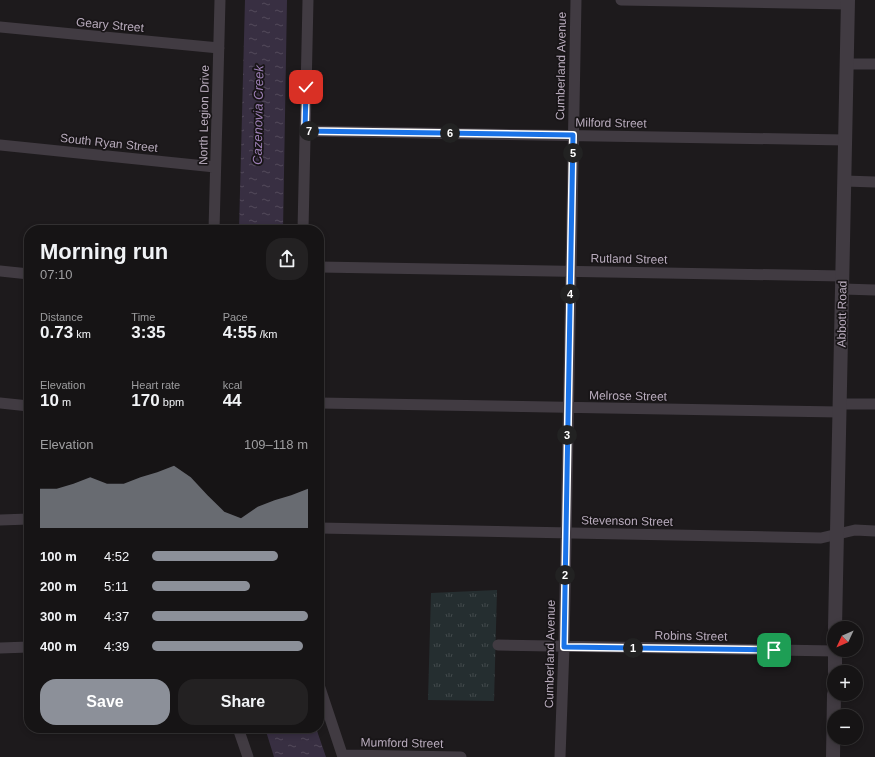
<!DOCTYPE html>
<html lang="en">
<head>
<meta charset="utf-8">
<style>
  body { margin:0; font-family:Arial,sans-serif; background:#232122; color:#f1f3f6; height:100vh; display:flex; flex-direction:column; font-size:15px; white-space:nowrap }
  * { box-sizing:border-box; margin:0 }
  p { font-size:13px; color:#9e9ea0 }
  .icon { flex:none; width:22px; height:22px; fill:none; stroke:currentColor; stroke-width:2; stroke-linecap:round; stroke-linejoin:round }
  .map { position:relative; flex:1; overflow:hidden }
  .panel { position:absolute; left:24px; top:225px; width:300px; height:508px; display:flex; flex-direction:column; background:#161415; border-radius:16px; box-shadow:0 2px 6px #0003,0 0 0 1px #353334 }
  .panel>* { flex:none }
  .needle { width:26px; rotate:226deg }
  .controls { position:absolute; left:827px; top:621px; display:grid; gap:8px }
  .controls a { display:grid; place-items:center; width:36px; height:36px; border-radius:50%; background:#161415; box-shadow:0 2px 6px #0003,0 0 0 1px #353334; font-size:20px }
  .pin { position:absolute; display:grid; place-items:center; width:34px; height:34px; color:#fff; margin:-17px; border-radius:8px; box-shadow:0 2px 6px #0006 }
  .km { position:absolute; width:20px; height:20px; margin:-10px; border-radius:50%; background:#222; color:#fff; font-size:11px; line-height:20px; text-align:center }
  .round { display:grid; place-items:center; flex:none; width:42px; height:42px; border-radius:16px; background:#232122 }
  .overview { display:flex; align-items:center; justify-content:space-between; height:68px; padding:0 16px }
  h1 { font-size:22px; font-weight:600; line-height:30px }
  .metrics { display:grid; grid-template-columns:repeat(3,1fr); gap:6px; height:68px; padding:4px 16px }
  .metrics div { display:grid; align-content:center }
  .metrics b { font-size:17px; font-weight:600 }
  .metrics small { font-size:11px; font-weight:400 }
  .metrics p { font-size:11px }
  .chart { height:112px; padding:8px 16px }
  .chart p { display:flex; justify-content:space-between }
  .chart svg { width:100%; height:72px; margin-top:4px; fill:#8c9099; opacity:.7 }
  .action { display:flex; gap:8px; margin-top:auto; padding:8px 16px }
  .action a { flex:1; height:46px; border-radius:16px; background:#8c9099; color:#fff; font-size:16px; font-weight:600; line-height:46px; text-align:center }
  .action a+a { background:#232122; color:#f1f3f6 }
  ul { padding:0 16px; list-style:none; font-size:13px }
  li { display:grid; grid-template-columns:64px 48px 1fr; align-items:center; height:30px }
  li i { height:10px; border-radius:5px; background:#8c9099 }
  .map>svg:first-child { display:block }
  .grass { fill:url(#grass-tufts) }
  .water { fill:url(#water-ripples) }
  .lines { fill:none; stroke-linecap:round; stroke-linejoin:round }
  .minor { stroke:#413b42; stroke-width:11 }
  .tertiary { stroke:#413b42; stroke-width:14 }
  .route-casing { stroke:#fff; stroke-width:8 }
  .route { stroke:#1a73e8; stroke-width:5 }
  .labels { text-anchor:middle; dominant-baseline:central; stroke-width:3.5; stroke-linejoin:round; paint-order:stroke }
  .street-label { font-size:12px; fill:#b9acbd; stroke:#181517 }
  .water-label { font-size:13px; font-style:italic; fill:#9f81b9; stroke:#181517 }
</style>
</head>
<body>
<div class="map">
<svg width="875" height="757" viewBox="0 0 875 757">
  <defs>
    <pattern id="grass-tufts" width="24" height="20" patternUnits="userSpaceOnUse"><rect width="24" height="20" fill="#252e30"/><path d="M3 7l-1-3M5 7V3M7 7l1-3M15 17l-1-3M17 17v-4M19 17l1-3" fill="none" stroke="#434a4c"/></pattern>
    <pattern id="water-ripples" width="26" height="14" patternUnits="userSpaceOnUse"><rect width="26" height="14" fill="#382f42"/><path d="M2 4q2-2 4 0t4 0M15 11q2-2 4 0t4 0" fill="none" stroke="#534a5b"/></pattern>
  </defs>
  <rect width="100%" height="100%" fill="#1d1a1c"/>
  <path class="grass" d="M 497,590 L 494,701 L 428,700 L 431,593 Z"/>
  <path class="water" d="M 245,0 L 287,0 L 283,230 L 239,230 Z
    M 265,728 L 316,728 L 326,757 L 274,757 Z"/>
  <g class="lines">
    <path class="minor" d="M 621,0 L 848,4
      M 0,27 L 219,48
      M 847,64 L 875,64
      M 305,131 L 845,140
      M 0,145 L 215,167
      M 845,181 L 875,182
      M 214,230 L 220,0
      M 303,230 L 308,0
      M 319,267 L 843,276
      M 0,271 L 29,274
      M 843,289 L 875,290
      M 0,403 L 29,406
      M 319,403 L 840,412
      M 840,404 L 875,404
      M 0,520 L 29,519
      M 319,528 L 821,538 L 855,530 L 875,531
      M 498,645 L 835,651
      M 0,648 L 29,647
      M 319,685 L 343,757
      M 238,728 L 248,757
      M 343,755 L 461,757
      M 560,757 L 564,647 L 576,0"/>
    <path class="tertiary" d="M 835,628 L 848,0
      M 835,672 L 835,650
      M 833,757 L 834,694"/>
  </g>
  <g class="lines">
    <defs>
      <path id="route" d="M 306,87 L 305,131 L 573,135 L 564,647 L 774,650"/>
    </defs>
    <use href="#route" class="route-casing"/>
    <use href="#route" class="route"/>
  </g>
  <g class="labels">
    <g class="street-label">
      <text transform="translate(110 25) rotate(5)">Geary Street</text>
      <text transform="translate(561 66) rotate(-89)">Cumberland Avenue</text>
      <text transform="translate(204 115) rotate(-89)">North Legion Drive</text>
      <text transform="translate(611 123) rotate(1)">Milford Street</text>
      <text transform="translate(109 143) rotate(6)">South Ryan Street</text>
      <text transform="translate(629 259) rotate(1)">Rutland Street</text>
      <text transform="translate(842 314) rotate(-89)">Abbott Road</text>
      <text transform="translate(628 396) rotate(1)">Melrose Street</text>
      <text transform="translate(627 521) rotate(1)">Stevenson Street</text>
      <text transform="translate(691 636) rotate(1)">Robins Street</text>
      <text transform="translate(550 654) rotate(-89)">Cumberland Avenue</text>
      <text transform="translate(402 743) rotate(1)">Mumford Street</text>
    </g>
    <g class="water-label">
      <text transform="translate(258 115) rotate(-89)">Cazenovia Creek</text>
    </g>
  </g>
</svg>
<div class="controls">
<a><svg class="needle" viewBox="-14 -14 28 28"><path d="M0-13l5 13h-10z" fill="#e53935"/><path d="M0 13l5-13h-10z" fill="#9e9ea0"/></svg></a>
<a>+</a>
<a>−</a>
</div>
<div class="pin" style="left:774px;top:650px;background:#1e9e55"><svg class="icon" aria-label="arrive" viewBox="0 0 24 24"><path d="M6 21V4h12l-3 4 3 4H6"/></svg></div>
<div class="pin" style="left:306px;top:87px;background:#d93025"><svg class="icon" aria-label="check" viewBox="0 0 24 24"><path d="M5 12l5 5 9-10"/></svg></div>
<b class="km" style="left:633px;top:648px">1</b>
<b class="km" style="left:565px;top:575px">2</b>
<b class="km" style="left:567px;top:435px">3</b>
<b class="km" style="left:570px;top:294px">4</b>
<b class="km" style="left:573px;top:153px">5</b>
<b class="km" style="left:450px;top:133px">6</b>
<b class="km" style="left:309px;top:131px">7</b>
<section class="panel">
<div class="overview"><div><h1>Morning run</h1><p>07:10</p></div><a class="round"><svg class="icon" aria-label="share" viewBox="0 0 24 24"><path d="M12 15V3M7 8l5-5 5 5M5 13v7h14v-7"/></svg></a></div>
<div class="metrics">
<div><p>Distance</p><b>0.73<small> km</small></b></div>
<div><p>Time</p><b>3:35</b></div>
<div><p>Pace</p><b>4:55<small> /km</small></b></div>
</div>
<div class="metrics">
<div><p>Elevation</p><b>10<small> m</small></b></div>
<div><p>Heart rate</p><b>170<small> bpm</small></b></div>
<div><p>kcal</p><b>44</b></div>
</div>
<div class="chart"><p><span>Elevation</span>109–118 m</p>
<svg viewBox="0 0 160 44" preserveAspectRatio="none"><path d="M0 44V20L10 20L20 17L30 13L40 17L50 17L60 13L70 10L80 6L90 13L100 24L110 34L120 38L130 31L140 27L150 24L160 20V44z"/></svg>
</div>
<ul>
<li><b>100 m</b>4:52<i style="width:81%"></i></li>
<li><b>200 m</b>5:11<i style="width:63%"></i></li>
<li><b>300 m</b>4:37<i style="width:100%"></i></li>
<li><b>400 m</b>4:39<i style="width:97%"></i></li>
</ul>
<div class="action"><a>Save</a><a>Share</a></div>
</section>
</div>
</body>
</html>
